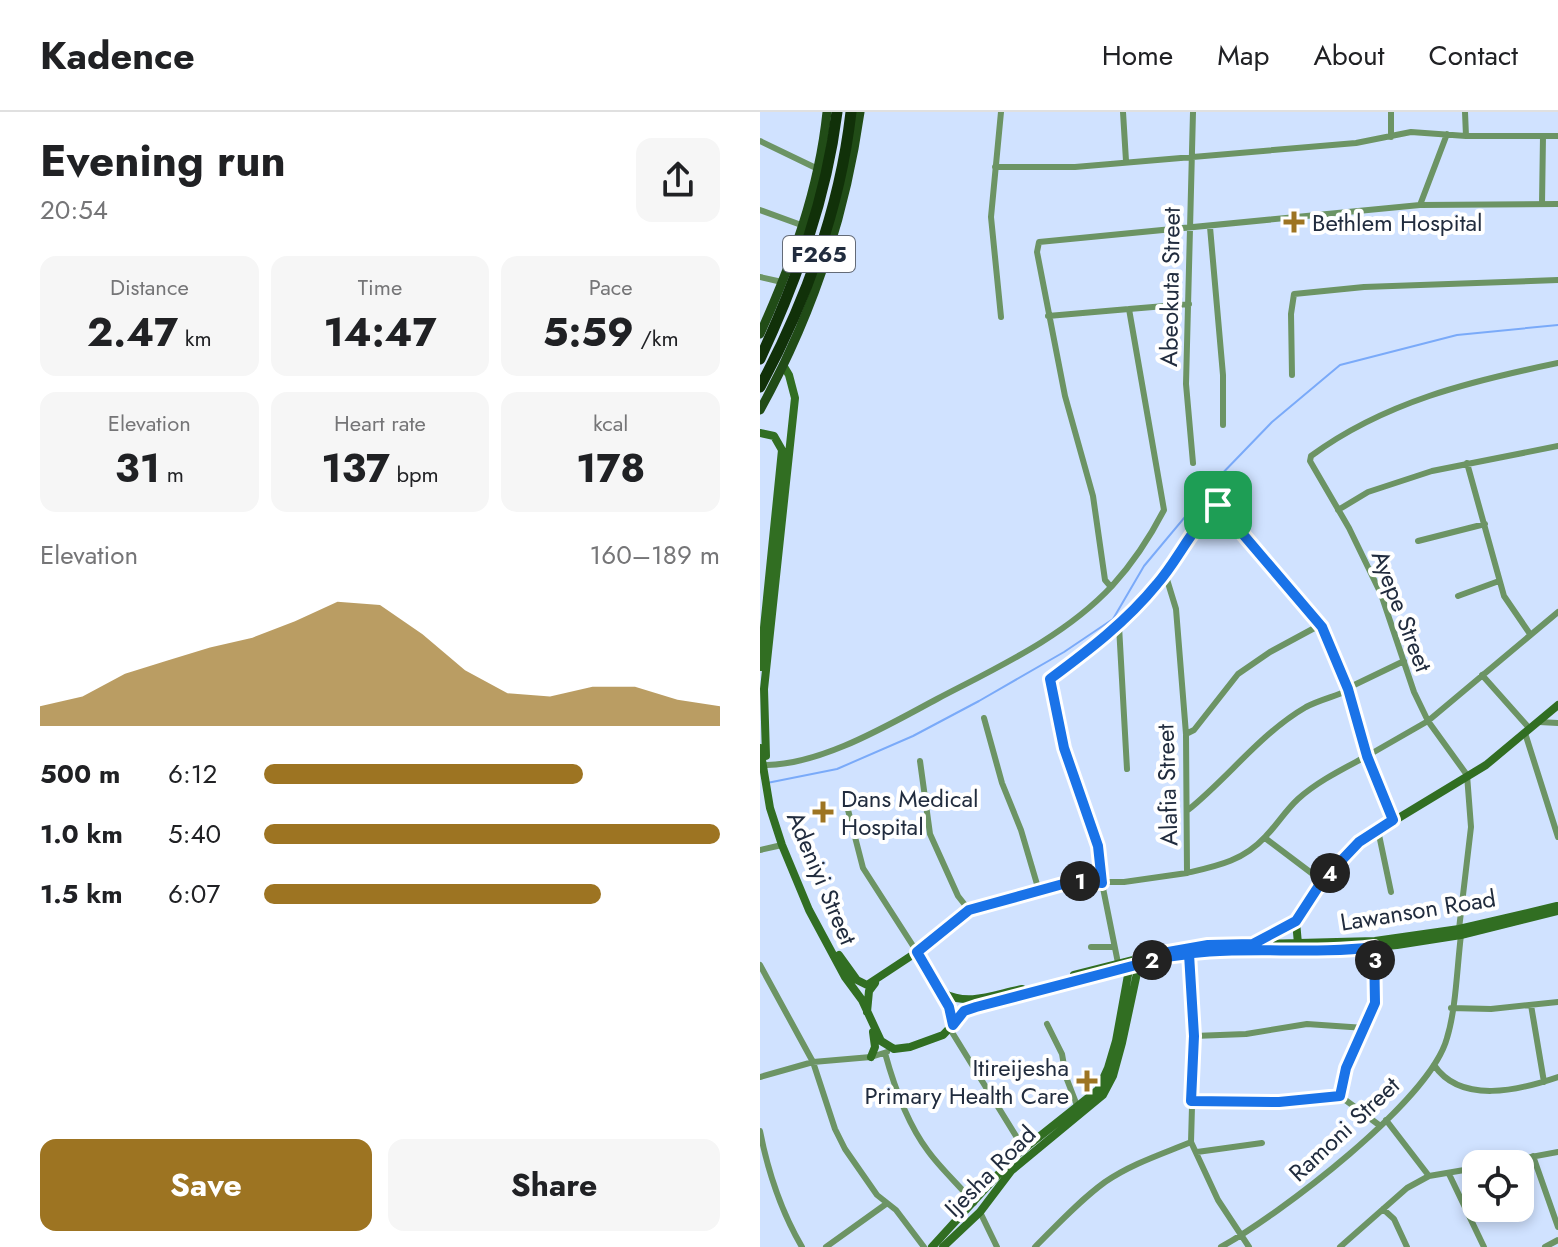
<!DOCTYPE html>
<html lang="en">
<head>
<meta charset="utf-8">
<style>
  body { margin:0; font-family:Jost,sans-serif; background:#f6f6f6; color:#202124; height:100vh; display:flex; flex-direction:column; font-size:30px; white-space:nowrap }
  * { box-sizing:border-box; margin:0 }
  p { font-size:26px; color:#757577 }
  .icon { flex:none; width:44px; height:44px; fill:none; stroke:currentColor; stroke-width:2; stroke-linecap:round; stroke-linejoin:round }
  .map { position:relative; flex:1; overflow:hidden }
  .panel { display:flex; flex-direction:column; background:#fff; width:760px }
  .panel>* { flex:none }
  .buttons { position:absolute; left:702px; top:1038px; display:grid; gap:16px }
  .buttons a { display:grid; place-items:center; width:72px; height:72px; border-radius:16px; background:#fff; box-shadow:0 4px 12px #0003; font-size:40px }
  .pin { position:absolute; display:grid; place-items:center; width:68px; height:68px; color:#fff; margin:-34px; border-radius:16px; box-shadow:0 4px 12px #0006 }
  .km { position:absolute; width:40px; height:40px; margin:-20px; border-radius:50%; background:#222; color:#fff; font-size:22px; line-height:40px; text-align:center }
  .round { display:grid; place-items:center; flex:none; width:84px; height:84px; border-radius:16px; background:#f6f6f6 }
  .head { display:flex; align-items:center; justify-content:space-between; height:136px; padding:0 40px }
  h1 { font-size:44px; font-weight:700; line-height:60px }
  .stats { display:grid; grid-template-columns:repeat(3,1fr); gap:12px; height:136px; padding:8px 40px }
  .stats div { display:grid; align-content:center; border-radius:16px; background:#f6f6f6; text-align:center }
  .stats b { font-size:40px; font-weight:700 }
  .stats small { font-size:22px; font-weight:400 }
  .stats p { font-size:22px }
  .chart { height:224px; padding:16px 40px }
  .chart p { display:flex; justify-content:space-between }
  .chart svg { width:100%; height:144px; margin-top:8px; fill:#9d7422; opacity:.7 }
  .action { display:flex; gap:16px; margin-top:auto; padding:16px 40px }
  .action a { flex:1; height:92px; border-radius:16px; background:#9d7422; color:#fff; font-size:32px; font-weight:700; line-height:92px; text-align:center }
  .action a+a { background:#f6f6f6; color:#202124 }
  ul { padding:0 40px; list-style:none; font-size:26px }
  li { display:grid; grid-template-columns:128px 96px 1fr; align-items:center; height:60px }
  li i { height:20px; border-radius:10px; background:#9d7422 }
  header { display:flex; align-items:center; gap:48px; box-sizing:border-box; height:112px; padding:0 40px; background:#fff; border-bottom:2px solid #e0e0e0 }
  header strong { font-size:38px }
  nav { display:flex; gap:44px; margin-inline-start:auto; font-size:28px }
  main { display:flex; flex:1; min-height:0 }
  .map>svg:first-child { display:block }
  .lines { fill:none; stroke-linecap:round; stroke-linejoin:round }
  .stream { stroke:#7aaaf9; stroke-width:2 }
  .street { stroke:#6c9464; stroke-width:6 }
  .secondary { stroke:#316e22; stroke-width:8 }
  .primary { stroke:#214c17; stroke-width:9 }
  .highway { stroke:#113109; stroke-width:11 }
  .route-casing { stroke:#fff; stroke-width:16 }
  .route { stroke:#1a73e8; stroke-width:10 }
  .poi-dot { fill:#9d7422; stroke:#fff; stroke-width:3 }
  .labels { text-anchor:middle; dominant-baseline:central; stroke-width:8; stroke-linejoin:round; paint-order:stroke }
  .shield { fill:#fff; stroke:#646b78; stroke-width:2 }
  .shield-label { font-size:22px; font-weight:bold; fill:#212c3e }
  .poi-label { font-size:24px; fill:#212c3e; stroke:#fff; text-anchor:start }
  .street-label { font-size:24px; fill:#212c3e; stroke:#fff }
</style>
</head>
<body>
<header>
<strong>Kadence</strong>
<nav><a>Home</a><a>Map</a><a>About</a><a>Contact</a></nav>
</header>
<main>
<section class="panel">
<div class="head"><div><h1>Evening run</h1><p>20:54</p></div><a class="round"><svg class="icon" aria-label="share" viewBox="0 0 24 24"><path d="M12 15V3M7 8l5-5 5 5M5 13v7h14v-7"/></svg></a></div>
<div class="stats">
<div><p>Distance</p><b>2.47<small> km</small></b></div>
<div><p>Time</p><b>14:47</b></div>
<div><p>Pace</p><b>5:59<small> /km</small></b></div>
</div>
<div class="stats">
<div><p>Elevation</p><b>31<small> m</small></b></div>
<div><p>Heart rate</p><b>137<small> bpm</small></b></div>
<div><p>kcal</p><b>178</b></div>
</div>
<div class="chart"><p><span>Elevation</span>160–189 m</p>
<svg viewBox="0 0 160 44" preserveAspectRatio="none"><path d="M0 44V38L10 35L20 28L30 24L40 20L50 17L60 12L70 6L80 7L90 16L100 27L110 34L120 35L130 32L140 32L150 36L160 38V44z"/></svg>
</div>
<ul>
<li><b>500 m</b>6:12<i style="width:70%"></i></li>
<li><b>1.0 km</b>5:40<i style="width:100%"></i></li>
<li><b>1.5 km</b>6:07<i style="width:74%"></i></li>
</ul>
<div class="action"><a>Save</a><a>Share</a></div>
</section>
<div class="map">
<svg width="798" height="1135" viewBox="0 0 798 1135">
  <rect width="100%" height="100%" fill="#d0e2ff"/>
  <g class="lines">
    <path class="stream" d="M 7,671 L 77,657 L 153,624 L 219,589 L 304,540 L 353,507 L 384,454 L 455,369 L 512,310 L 580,253 L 697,223 L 798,213"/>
    <path class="street" d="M 241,0 L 231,105 L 241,205
      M 363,0 L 366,49
      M 631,0 L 631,25
      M 705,0 L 706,24 L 798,24
      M 0,29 L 58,57
      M 235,55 L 315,55 L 596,31 L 651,20 L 706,24
      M 782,92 L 783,24
      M 660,93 L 687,22
      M 0,98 L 44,114
      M 450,115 L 463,263 L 463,313
      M 0,165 L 22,170
      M 288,204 L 369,197
      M 532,263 L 531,202 L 534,182 L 604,175 L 798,168
      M 433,351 L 426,272 L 433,0
      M 707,351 L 744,484 L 770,522
      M 578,398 L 608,380 L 672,359 L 798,334
      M 658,429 L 725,412
      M 405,461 L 416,497 L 426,622 L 427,761 C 457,754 483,749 505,725 C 517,713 525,699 538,687 C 558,669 583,657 607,644 L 633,708
      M 351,475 L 345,468 L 333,384 L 305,284 L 277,140 L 279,130 L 660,93 L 798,92
      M 698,484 L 739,469
      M 359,514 L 367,657
      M 722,563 L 770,617
      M 224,606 L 242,671 L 261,718 L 279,779
      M 779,610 L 798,611
      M 765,621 L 798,725
      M 426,622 L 434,618 L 478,562 L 510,540 L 560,513
      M 160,649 L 170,722 L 198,784 L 209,798
      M 7,653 C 63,652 128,613 177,587 C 238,555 304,525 352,474 C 373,451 390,425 404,398 L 369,197 L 429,192
      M 87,694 L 103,756 L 157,840 L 209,798 L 319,769 L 364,770 L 427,761
      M 428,698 C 468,666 501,621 546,595 C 559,588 573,585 587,579 L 590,575 L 644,549
      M 618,718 L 631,780
      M 505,726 L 562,769
      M 0,738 L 22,733
      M 699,817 L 711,715 L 707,663 L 668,609 L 654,580 L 621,482 L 589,416 L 550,349 L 551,344 C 624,290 711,269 798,251
      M 331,835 L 354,835
      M 614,835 L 616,864 L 615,891 L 586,956 L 580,984 L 619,1013
      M 429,842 L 434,924 L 431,1030 L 458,1088 L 489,1135
      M 358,851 L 342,771 L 338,734 L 304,636 L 290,567 C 330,538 365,511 397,472 C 419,447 432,414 458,393 L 562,515 L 588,577 L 607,644 L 668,609 L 798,500
      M 0,853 L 53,950 L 75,1017 L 85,1037 L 117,1083 L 136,1098 L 164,1135
      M 771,893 L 784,970
      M 691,896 L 731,897 L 798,890
      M 287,912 L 302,942 L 306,965 L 318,996
      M 190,917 L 264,1037
      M 434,924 L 486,922 L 547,912 L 605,916
      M 125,941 C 134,974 147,1011 168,1039 C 181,1057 199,1073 214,1091
      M 674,953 C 701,993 760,978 798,965
      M 0,965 L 53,950 L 111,945 L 127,940
      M 431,989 L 519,990 L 580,984
      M 626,1008 L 669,1064
      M 0,1019 C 8,1060 21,1099 42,1135
      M 437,1040 L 502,1031
      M 773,1044 L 798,1115
      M 733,1052 L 798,1040
      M 689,1062 L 724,1135
      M 623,1097 L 634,1107 L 647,1135
      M 220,1100 L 237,1135
      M 66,1135 L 126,1092
      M 275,1135 C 297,1113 319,1089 345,1070 C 371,1052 402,1042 431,1030
      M 461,1135 C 519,1103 670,989 687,926 C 696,897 697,855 701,823
      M 580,1135 L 647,1076 L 669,1064 L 716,1056
      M 785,1135 L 798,1128"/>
    <path class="secondary" d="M 0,321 L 14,324 L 22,338 L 0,555
      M 0,636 L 10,696 L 22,733 L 49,798 L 85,865 L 102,888 L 121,929 L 134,937 L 150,935 L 183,923 L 208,897 L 398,846 L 452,840 L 586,838 L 637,833 L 701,823 L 798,799
      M 6,644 L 4,577 L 35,286 L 29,263 L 23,253
      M 495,831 L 536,809
      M 538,832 L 536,809 L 562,769 L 599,730 L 726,653 L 798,593
      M 79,843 L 97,868 L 107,873 L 157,840 L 189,895 L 193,913
      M 314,863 L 417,837 L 466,833 L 615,829 L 699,817 L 797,794
      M 183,881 C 209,895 235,882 262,877
      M 107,900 L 109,879 L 115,871
      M 111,945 L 115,935 L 113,920
      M 172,1135 L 255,1044 L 338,978 L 348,956 L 356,929 L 370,852
      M 183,1135 L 220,1100 L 251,1059 L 343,983 L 353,964 L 362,931 L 380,847"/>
    <path class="primary" d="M 0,222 C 32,151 59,78 67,0
      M 0,298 C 52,204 85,106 100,0"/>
    <path class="highway" d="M 0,247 C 37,167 66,87 77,0
      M 0,275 C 46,189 80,97 91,0"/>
  </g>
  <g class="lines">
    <defs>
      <path id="route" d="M 458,393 C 432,414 419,447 397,472 C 366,510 329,538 290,567 L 304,636 L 338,734 L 342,771 L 319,769 L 303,772 L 209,798 L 157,840 L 189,895 L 193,913 L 204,899 L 216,895 L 380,852 L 398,846 L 429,842 L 434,924 L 431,989 L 519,990 L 580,984 L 586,956 L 615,891 L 614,835 C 537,845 455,828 380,852 L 380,845 L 448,833 L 493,832 L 536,809 L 562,769 L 599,730 L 633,708 L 607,644 L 588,577 L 562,515 L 458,393"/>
    </defs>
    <use href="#route" class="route-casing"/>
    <use href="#route" class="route"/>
  </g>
  <g class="poi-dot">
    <path d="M530 98h8v8h8v8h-8v8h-8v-8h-8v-8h8z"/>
    <path d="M59 688h8v8h8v8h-8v8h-8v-8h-8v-8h8z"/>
    <path d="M323 957h8v8h8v8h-8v8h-8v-8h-8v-8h8z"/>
  </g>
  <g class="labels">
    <rect class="shield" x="23" y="124" width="72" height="36" rx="6"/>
    <g class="shield-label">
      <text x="59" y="142">F265</text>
    </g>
    <g class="poi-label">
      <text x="552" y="110">Bethlem Hospital</text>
      <text x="81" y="686">Dans Medical<tspan x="81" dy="28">Hospital</tspan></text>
      <text x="309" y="955" text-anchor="end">Itireijesha<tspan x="309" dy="28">Primary Health Care</tspan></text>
    </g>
    <g class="street-label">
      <text transform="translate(410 175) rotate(-89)">Abeokuta Street</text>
      <text transform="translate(642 499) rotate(69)">Ayepe Street</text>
      <text transform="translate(407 673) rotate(-92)">Alafia Street</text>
      <text transform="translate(62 766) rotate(67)">Adeniyi Street</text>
      <text transform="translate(658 798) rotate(-9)">Lawanson Road</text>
      <text transform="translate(584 1017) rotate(-43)">Ramoni Street</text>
      <text transform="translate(230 1059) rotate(-45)">Ijesha Road</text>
    </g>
  </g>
</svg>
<div class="buttons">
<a><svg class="icon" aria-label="locate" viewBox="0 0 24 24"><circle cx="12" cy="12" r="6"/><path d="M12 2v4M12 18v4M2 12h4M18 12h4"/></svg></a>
</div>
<div class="pin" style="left:458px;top:393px;background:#1e9e55"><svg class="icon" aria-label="arrive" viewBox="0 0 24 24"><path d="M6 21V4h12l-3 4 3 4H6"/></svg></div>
<b class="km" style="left:320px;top:769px">1</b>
<b class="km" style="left:392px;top:848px">2</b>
<b class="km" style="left:615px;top:848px">3</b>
<b class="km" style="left:570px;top:761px">4</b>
</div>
</main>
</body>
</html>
